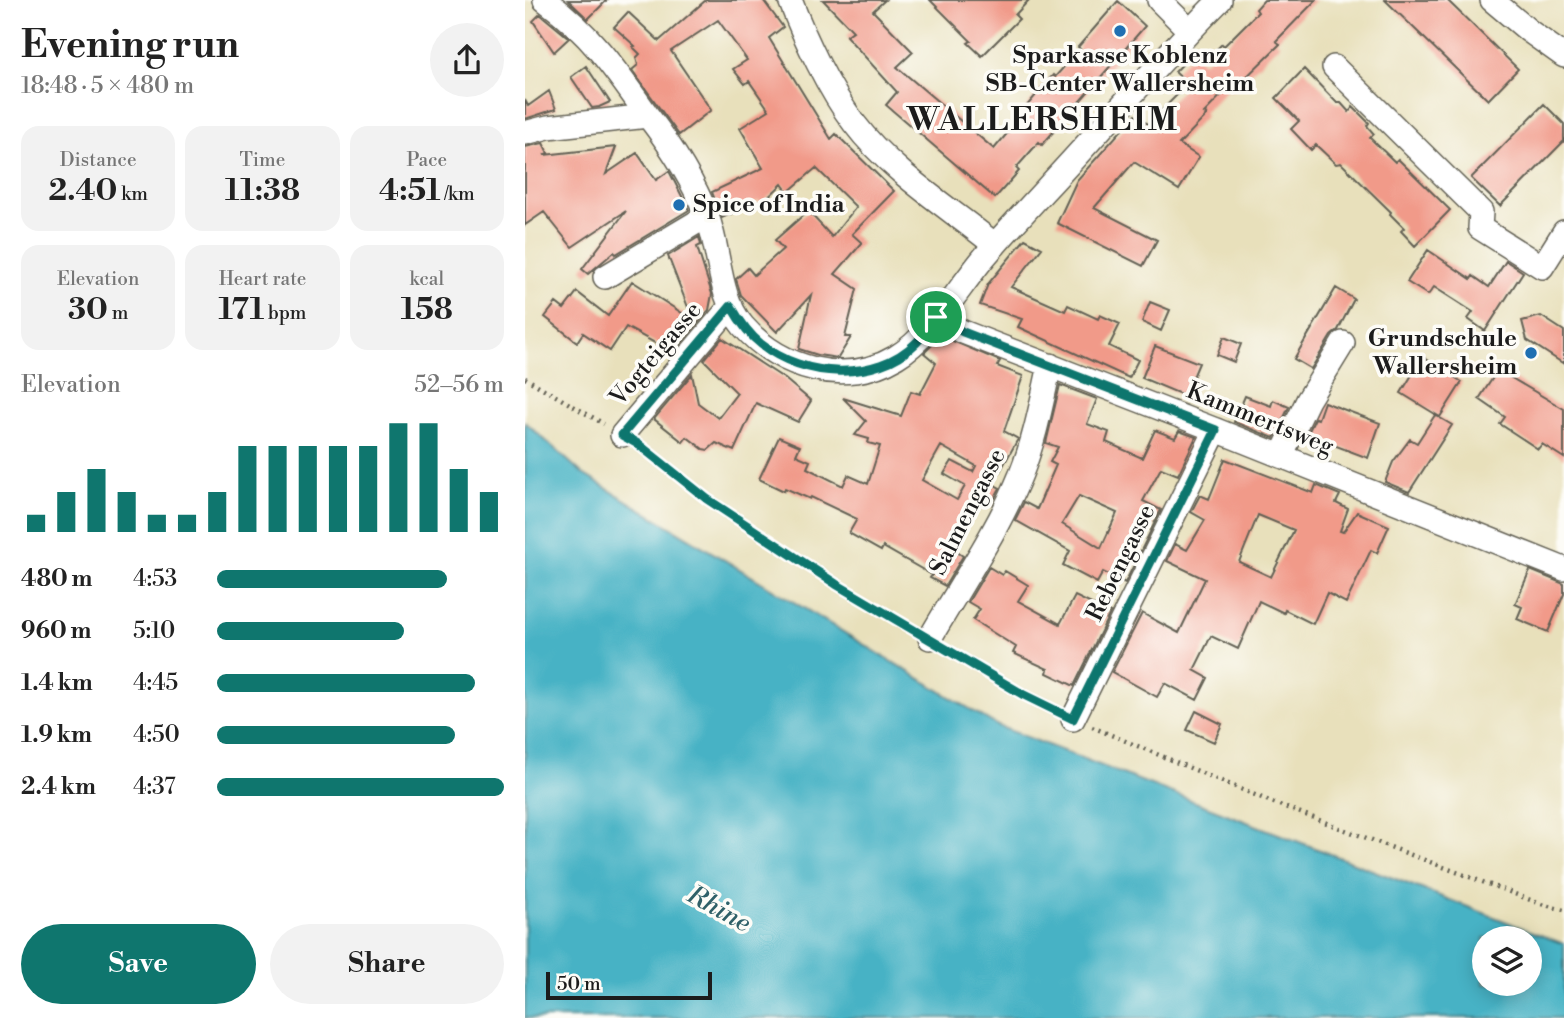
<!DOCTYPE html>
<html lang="en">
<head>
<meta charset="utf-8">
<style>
  body { margin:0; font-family:"Libre Bodoni",serif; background:#f2f2f2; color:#222; height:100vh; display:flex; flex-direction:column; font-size:26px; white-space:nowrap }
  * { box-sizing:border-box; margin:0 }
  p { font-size:23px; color:#767676 }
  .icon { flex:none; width:38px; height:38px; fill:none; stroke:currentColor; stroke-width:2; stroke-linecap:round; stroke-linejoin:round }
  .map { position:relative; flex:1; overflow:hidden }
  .details { display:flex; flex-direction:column; background:#fff; width:525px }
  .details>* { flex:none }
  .controls { position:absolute; left:947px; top:926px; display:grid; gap:14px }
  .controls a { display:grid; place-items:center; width:70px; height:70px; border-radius:50%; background:#fff; box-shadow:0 4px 18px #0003; font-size:35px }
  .scale { position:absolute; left:21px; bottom:18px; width:166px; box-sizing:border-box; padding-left:7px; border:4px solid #1c1c1c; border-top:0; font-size:19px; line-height:24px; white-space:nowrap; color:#1c1c1c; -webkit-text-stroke:5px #fdfcf7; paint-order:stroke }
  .pin { position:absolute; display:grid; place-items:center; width:60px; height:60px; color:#fff; margin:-30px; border:4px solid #fff; border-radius:50%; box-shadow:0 2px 7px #0007 }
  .round { display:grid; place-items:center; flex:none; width:74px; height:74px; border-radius:37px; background:#f2f2f2 }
  .headline { display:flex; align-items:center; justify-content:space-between; height:119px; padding:0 21px }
  h1 { font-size:38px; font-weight:700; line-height:52px }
  .metrics { display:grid; grid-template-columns:repeat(3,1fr); gap:10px; height:119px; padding:7px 21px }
  .metrics div { display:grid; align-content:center; border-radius:18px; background:#f2f2f2; text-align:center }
  .metrics b { font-size:30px; font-weight:700 }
  .metrics small { font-size:19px; font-weight:400 }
  .metrics p { font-size:19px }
  .chart { height:196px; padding:14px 21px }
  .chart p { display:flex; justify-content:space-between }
  .chart svg { width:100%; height:126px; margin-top:7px; stroke:#0f766e; stroke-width:6 }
  .action { display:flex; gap:14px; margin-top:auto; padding:14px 21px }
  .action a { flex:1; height:80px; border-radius:42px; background:#0f766e; color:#fff; font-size:28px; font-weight:700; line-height:80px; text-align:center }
  .action a+a { background:#f2f2f2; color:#222 }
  ul { padding:0 21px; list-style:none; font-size:23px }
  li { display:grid; grid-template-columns:112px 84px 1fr; align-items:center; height:52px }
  li i { height:18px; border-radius:9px; background:#0f766e }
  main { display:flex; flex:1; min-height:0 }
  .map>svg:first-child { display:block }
  .water { fill:#47b2c5; stroke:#326770; stroke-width:2; fill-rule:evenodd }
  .building { fill:#f19a89; fill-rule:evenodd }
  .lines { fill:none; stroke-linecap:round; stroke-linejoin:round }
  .minor-casing { stroke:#636154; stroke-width:26 }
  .path { stroke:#636154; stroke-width:4.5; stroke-dasharray:2 5; stroke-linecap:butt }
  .minor { stroke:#fff; stroke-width:23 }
  .route-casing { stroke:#fff; stroke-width:14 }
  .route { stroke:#0f766e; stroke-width:9 }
  .poi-dot { fill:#1f6fb2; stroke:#fdfcf7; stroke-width:2.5 }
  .labels { text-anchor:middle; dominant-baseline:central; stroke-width:7; stroke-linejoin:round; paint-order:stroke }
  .poi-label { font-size:24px; font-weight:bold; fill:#1c1c1c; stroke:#fdfcf7 }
  .street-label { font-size:24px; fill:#1c1c1c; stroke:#fdfcf7 }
  .water-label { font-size:26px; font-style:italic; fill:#2f6068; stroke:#fdfcf7 }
  .district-label { font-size:32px; font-weight:bold; letter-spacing:2px; fill:#1c1c1c; stroke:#fdfcf7 }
</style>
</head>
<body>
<main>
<section class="details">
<div class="headline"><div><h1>Evening run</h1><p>18:48 · 5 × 480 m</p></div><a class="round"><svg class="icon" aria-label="share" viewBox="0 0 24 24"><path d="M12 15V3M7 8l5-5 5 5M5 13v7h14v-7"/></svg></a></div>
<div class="metrics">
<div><p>Distance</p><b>2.40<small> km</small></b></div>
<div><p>Time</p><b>11:38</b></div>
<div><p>Pace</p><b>4:51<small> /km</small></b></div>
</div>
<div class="metrics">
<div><p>Elevation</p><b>30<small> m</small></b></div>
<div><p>Heart rate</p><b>171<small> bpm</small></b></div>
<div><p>kcal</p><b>158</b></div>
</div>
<div class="chart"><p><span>Elevation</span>52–56 m</p>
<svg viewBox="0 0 160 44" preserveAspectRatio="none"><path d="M5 44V38M15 44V30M25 44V22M35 44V30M45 44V38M55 44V38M65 44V30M75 44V14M85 44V14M95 44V14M105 44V14M115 44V14M125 44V6M135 44V6M145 44V22M155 44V30"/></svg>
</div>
<ul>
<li><b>480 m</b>4:53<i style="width:80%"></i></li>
<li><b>960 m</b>5:10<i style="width:65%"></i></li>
<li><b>1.4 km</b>4:45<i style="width:90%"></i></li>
<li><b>1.9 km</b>4:50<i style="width:83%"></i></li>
<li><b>2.4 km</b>4:37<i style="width:100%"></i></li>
</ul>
<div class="action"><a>Save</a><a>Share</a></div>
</section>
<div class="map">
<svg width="1039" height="1018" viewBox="0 0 1039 1018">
  <rect width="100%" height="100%" fill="#fdfcf7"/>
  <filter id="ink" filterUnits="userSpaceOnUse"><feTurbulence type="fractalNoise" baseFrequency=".0143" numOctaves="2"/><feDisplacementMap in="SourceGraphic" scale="14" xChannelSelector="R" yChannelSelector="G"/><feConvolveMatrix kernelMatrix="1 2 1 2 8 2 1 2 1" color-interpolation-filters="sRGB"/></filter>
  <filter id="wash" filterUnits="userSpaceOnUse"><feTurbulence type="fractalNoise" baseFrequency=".00686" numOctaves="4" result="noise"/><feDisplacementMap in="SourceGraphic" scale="28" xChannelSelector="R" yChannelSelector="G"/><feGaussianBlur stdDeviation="1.57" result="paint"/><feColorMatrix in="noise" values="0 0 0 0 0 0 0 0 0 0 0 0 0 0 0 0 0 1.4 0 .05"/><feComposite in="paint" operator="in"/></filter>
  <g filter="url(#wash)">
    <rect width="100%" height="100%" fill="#e8e0bb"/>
    <path class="water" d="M 0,422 L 58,474 L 473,726 L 1039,944 L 1039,1018 L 0,1018 ZM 959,938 L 1004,938 L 1004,984 L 959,984 Z"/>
    <g id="blocks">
      <path class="building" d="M 43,0 L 82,0 L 63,19 Z
        M 181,0 L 238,0 L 258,27 L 244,38 L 306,139 L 311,134 L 369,191 L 327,234 L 337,243 L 310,274 L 332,289 L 320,337 L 326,337 L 313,358 L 293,355 L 274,349 L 286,295 L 252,332 L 216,295 L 211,279 L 223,268 L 229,275 L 258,249 L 250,240 L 283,211 L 307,237 L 331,207 L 291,168 L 263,192 L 257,184 L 235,205 L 234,201 L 197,218 L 187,192 L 238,168 L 215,128 L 244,110 L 224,81 L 220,84 L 208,69 L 222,60 L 193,20 L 146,51 L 186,110 L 154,135 L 107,70 L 113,65 L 111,58 L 115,54 L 108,47 L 110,46 L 89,27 L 103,12 L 134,41 Z
        M 298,0 L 360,0 L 348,11 L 388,52 L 372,67 L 469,149 L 491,123 L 489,121 L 528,75 L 530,77 L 555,49 L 553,47 L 593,1 L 620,26 L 517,145 L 514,142 L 491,168 L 494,171 L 470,198 L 361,105 L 372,92 L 321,36 L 328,31 Z
        M 405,0 L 504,0 L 490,15 L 494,19 L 457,56 L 443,43 L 446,41 Z
        M 739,0 L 791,0 L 751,41 L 755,44 L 707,91 L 703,88 L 679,113 L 682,115 L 654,144 L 674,157 L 654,190 L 609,162 L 569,208 L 632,240 L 618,266 L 532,223 L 552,180 L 610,115 L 623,124 L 663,84 L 650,72 L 668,53 L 678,63 L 697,44 L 699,46 L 733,12 L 731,9 Z
        M 860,0 L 922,0 L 993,69 L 963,100 Z
        M 15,14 L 44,38 L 29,52 L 8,21 Z
        M 61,66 L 85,102 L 74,107 L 67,108 L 46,77 Z
        M 779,69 L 812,103 L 816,103 L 824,112 L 828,107 L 844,123 L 842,126 L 849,134 L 845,138 L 870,162 L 873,159 L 925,210 L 890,246 L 876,231 L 879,228 L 865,214 L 866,212 L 816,163 L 811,164 L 791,145 L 786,150 L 766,129 L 774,121 L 751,98 Z
        M 24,91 L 31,109 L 0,119 L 0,100 L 3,106 Z
        M 1019,104 L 1039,124 L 1039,141 L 975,206 L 946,178 Z
        M 18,143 L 23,153 L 19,155 L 91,147 L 81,174 L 112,153 L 131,180 L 144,171 L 164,210 L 91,254 L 89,252 L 63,274 L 57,269 L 101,211 L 47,247 L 19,212 L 0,225 L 0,147 Z
        M 174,237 L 176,245 L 172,247 L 187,294 L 184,310 L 148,353 L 101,327 L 85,351 L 58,333 L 52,342 L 20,317 L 31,303 L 39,309 L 52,292 L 83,316 L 107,281 L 168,320 L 143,256 Z
        M 500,239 L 517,248 L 486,287 L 540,311 L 543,305 L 573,319 L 575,315 L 595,324 L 584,346 L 613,360 L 604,378 L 493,327 L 497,319 L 455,305 L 463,284 Z
        M 903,250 L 946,279 L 948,276 L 964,287 L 981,261 L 998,272 L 960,331 L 943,319 L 948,312 L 909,287 L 903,295 L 882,282 Z
        M 811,288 L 829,299 L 813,330 L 806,336 L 786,369 L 769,359 Z
        M 625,302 L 645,310 L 636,331 L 617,322 Z
        M 1016,316 L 1039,331 L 1039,364 L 1002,340 L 997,321 Z
        M 416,336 L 475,361 L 472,366 L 498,376 L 479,431 L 493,439 L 468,484 L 475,488 L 467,503 L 456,496 L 426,548 L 438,556 L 420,586 L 405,578 L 407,575 L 358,547 L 356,551 L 324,533 L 332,519 L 286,497 L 285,499 L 260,488 L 259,491 L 234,479 L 254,437 L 275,446 L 271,455 L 285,461 L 282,468 L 318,486 L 323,475 L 343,484 L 355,446 L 343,443 L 344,439 L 330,435 L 341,421 L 318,398 L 376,416 L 386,391 L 395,394 L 411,363 L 399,353 ZM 416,446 L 451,466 L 448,472 L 427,461 L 419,474 L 440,486 L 432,500 L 397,480 Z
        M 699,337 L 716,344 L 709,362 L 692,355 Z
        M 197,338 L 260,379 L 286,401 L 273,422 L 231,403 L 209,451 L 191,443 L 183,450 L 178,449 L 162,437 L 158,442 L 129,419 L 167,374 L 173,403 L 193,418 L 212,393 L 179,360 Z
        M 630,346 L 674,363 L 660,396 L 617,378 Z
        M 898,357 L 937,382 L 915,417 L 876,393 Z
        M 973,370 L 1039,409 L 1039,458 L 1017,444 L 1013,449 L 975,424 L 980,417 L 954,399 Z
        M 535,385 L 572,399 L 562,424 L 584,432 L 581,442 L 617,458 L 630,430 L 650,438 L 654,431 L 671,437 L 653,475 L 636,468 L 618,501 L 636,510 L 600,583 L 578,572 L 572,583 L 538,565 L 545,551 L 490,520 L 499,502 L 512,509 L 531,465 L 525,462 L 533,447 L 521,443 ZM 554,496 L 592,513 L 576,548 L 537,524 Z
        M 720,396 L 746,406 L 748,400 L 764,407 L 749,438 L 709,422 Z
        M 799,402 L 855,423 L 843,458 L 782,435 L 790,418 L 793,419 Z
        M 910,415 L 927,425 L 884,492 L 860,482 L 868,462 L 885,439 L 892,443 Z
        M 700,459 L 788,493 L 791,485 L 815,495 L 811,503 L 823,509 L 815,531 L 818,532 L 832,512 L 864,526 L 852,553 L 846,550 L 821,603 L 802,593 L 788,624 L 760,610 L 759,613 L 734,601 L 713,649 L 686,636 L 669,670 L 683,678 L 672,700 L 640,683 L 632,697 L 587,672 L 617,613 L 654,633 L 680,579 L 642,561 L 650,544 L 662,550 L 680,520 L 666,512 L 675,495 L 684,499 ZM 733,515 L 769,530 L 746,577 L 714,562 Z
        M 464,567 L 477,575 L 480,571 L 503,585 L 493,601 L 535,624 L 550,596 L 585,613 L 549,686 L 522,673 L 523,669 L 488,653 L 491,647 L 448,620 L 455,609 L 443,602 Z
        M 1005,570 L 1039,584 L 1039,594 L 1023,632 L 992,619 L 997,607 L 990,604 Z
        M 671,711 L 697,724 L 689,742 L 662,730 Z"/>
    </g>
  </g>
  <g filter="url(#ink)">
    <use href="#blocks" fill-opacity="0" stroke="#636154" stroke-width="2"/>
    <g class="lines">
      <defs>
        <path id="minor" d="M 20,0 C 67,35 90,69 123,116
          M 265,0 C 280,39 304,90 329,123 C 366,172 423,207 470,245
          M 634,0 L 665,31
          M 967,0 L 1004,31 L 1039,56
          M 809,67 L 956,212 L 955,228 L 1017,267 L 1039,232
          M 0,133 L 23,127 L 123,116 C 146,146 168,180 182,216 C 196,252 192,295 218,326 C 255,369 321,387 371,357 C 406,337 435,285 462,254 C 494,217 529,181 562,144 C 606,96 649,46 695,0
          M 80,277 L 182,216
          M 411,317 L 438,332 L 691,430 L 1039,569
          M 97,435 L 206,306
          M 756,456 L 783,400 L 818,343
          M 405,638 C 436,584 473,531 496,474 C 510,439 517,401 525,365
          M 548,719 L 691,430"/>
      </defs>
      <use href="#minor" class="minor-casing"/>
      <path class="path" d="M 0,378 L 79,424
        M 113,444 L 182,500 L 311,584 L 388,628
        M 422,649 L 499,695 L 530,710
        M 567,727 L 749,803 L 1016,904 L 1039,910"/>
      <use href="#minor" class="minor"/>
    </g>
  </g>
  <g class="lines" filter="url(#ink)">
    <defs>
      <path id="route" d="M 206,306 C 214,320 223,334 236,344 C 278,378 351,383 391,343 C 399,335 405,325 411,317 L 438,332 L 691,430 L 548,719 L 499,695 L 311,584 L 182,499 L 113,444 L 97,435 Z"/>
    </defs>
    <use href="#route" class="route-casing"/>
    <use href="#route" class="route"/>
  </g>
  <g class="poi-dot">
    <circle cx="595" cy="31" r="7"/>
    <circle cx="154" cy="205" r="7"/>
    <circle cx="1006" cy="353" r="7"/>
  </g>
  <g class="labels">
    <g class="poi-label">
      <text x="595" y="56">Sparkasse Koblenz<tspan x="595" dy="28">SB-Center Wallersheim</tspan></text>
      <text x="168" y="205" text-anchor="start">Spice of India</text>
      <text x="992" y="339" text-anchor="end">Grundschule<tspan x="992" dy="28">Wallersheim</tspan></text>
    </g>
    <g class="street-label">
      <text transform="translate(131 354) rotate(-50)">Vogteigasse</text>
      <text transform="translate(735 419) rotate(22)">Kammertsweg</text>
      <text transform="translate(443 512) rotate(-63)">Salmengasse</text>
      <text transform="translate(596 563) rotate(-64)">Rebengasse</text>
    </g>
    <g class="water-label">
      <text transform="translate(194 909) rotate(29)">Rhine</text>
    </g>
    <g class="district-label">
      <text x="518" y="120">WALLERSHEIM</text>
    </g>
  </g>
</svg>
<div class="controls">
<a><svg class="icon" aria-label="layers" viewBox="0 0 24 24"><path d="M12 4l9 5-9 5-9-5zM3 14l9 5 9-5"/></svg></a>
</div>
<div class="scale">50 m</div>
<div class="pin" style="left:411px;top:317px;background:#1e9e55"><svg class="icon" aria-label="arrive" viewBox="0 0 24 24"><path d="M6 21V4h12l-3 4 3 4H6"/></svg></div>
</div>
</main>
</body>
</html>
